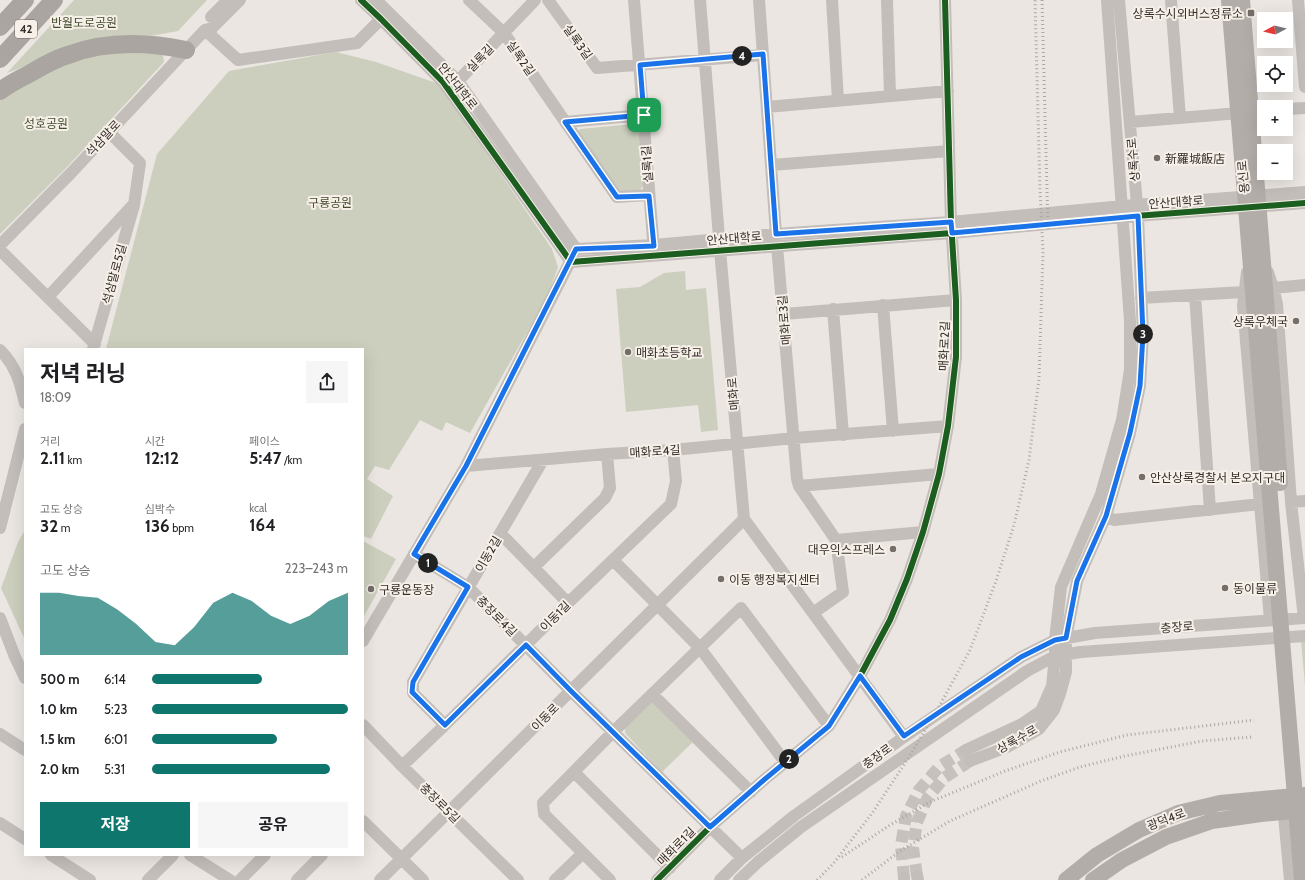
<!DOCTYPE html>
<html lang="ko">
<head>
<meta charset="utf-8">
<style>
  body { margin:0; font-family:Cabin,"Noto Sans KR",sans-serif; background:#f6f6f6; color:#202124; height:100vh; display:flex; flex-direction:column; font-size:15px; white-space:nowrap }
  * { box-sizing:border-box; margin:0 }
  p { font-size:13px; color:#757577 }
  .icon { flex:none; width:22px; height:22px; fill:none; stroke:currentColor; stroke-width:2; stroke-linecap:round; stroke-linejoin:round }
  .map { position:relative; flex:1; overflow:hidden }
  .panel { position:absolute; left:24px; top:348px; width:340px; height:508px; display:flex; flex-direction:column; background:#fff; border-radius:0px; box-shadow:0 4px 16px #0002 }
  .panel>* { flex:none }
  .needle { width:26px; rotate:263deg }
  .fabs { position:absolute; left:1257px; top:12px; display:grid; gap:8px }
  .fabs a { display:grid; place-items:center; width:36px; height:36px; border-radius:0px; background:#fff; box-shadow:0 4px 16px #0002; font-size:20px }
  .pin { position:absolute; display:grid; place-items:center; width:34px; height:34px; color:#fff; margin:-17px; border-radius:8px; box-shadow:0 2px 6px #0006 }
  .km { position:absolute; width:20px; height:20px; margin:-10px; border-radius:50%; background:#222; color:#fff; font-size:11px; line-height:20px; text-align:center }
  .round { display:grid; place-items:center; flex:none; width:42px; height:42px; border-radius:0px; background:#f6f6f6 }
  .headline { display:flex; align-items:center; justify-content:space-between; height:68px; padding:0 16px }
  h1 { font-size:22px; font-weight:700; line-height:30px }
  .stats { display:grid; grid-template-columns:repeat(3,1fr); gap:6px; height:68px; padding:4px 16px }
  .stats div { display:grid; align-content:center }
  .stats b { font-size:17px; font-weight:700 }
  .stats small { font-size:11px; font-weight:400 }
  .stats p { font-size:11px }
  .chart { height:112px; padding:8px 16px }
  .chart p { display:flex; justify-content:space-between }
  .chart svg { width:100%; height:72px; margin-top:4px; fill:#0f766e; opacity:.7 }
  .button { display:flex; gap:8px; margin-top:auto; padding:8px 16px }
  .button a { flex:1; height:46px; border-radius:0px; background:#0f766e; color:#fff; font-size:16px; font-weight:700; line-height:46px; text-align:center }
  .button a+a { background:#f6f6f6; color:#202124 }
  ul { padding:0 16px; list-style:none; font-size:13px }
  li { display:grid; grid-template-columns:64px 48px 1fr; align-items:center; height:30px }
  li i { height:10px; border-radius:5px; background:#0f766e }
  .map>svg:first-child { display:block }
  .green { fill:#cccfbd }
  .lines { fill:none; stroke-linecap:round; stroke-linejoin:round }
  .minor-tunnel { stroke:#c6c1bc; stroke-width:12; stroke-dasharray:12 6; stroke-linecap:butt }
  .minor { stroke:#c3beba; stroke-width:12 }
  .major { stroke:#b3ada9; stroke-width:16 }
  .highway { stroke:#aaa5a0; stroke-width:18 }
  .rail { stroke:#aba7a4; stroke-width:3; stroke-dasharray:1 3; stroke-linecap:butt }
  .major-bridge { stroke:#b3ada9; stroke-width:16 }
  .cycleway-casing { stroke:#f7f0e9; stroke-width:8 }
  .cycleway { stroke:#1b5e20; stroke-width:6 }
  .route-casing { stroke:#fff; stroke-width:8 }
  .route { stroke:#1a73e8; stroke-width:5 }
  .poi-dot { fill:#746d69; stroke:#f7f0e9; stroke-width:1.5 }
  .labels { text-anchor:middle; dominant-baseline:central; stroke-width:4; stroke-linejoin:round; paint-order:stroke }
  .shield { fill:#f7f0e9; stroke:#6e6763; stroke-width:1 }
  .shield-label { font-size:11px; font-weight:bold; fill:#342c29 }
  .poi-label { font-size:12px; fill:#342c29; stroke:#f7f0e9; text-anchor:start }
  .park-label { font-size:12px; fill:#454f30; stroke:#f7f0e9 }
  .street-label { font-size:12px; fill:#342c29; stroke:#f7f0e9 }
</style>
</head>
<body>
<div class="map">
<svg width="1305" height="880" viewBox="0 0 1305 880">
  <rect width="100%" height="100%" fill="#ebe6e1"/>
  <path class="green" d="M 74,0 L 207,0 L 178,31 L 145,37 L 82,45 L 7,73 Z
    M 162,49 L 164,62 L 67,167 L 0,234 L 0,100 L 42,70 L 98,50 Z
    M 336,52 L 376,62 L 439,84 L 552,249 L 558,267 L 548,295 L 470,433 L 446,422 L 442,431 L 420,420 L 389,470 L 375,466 L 367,479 L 393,496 L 371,539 L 363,536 L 363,349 L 106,349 L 157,154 L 229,71 Z
    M 633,124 L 638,129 L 643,186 L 638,192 L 621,193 L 578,132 L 580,129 Z
    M 685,271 L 686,290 L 706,288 L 718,430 L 701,432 L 698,405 L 626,412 L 616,289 L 640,287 L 664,273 Z
    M 25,530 L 25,640 L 1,588 L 18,542 Z
    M 363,541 L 396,559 L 363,618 Z
    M 1301,640 L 1305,640 L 1305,685 Z
    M 653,701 L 695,740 L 662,772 L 625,733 L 625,728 Z"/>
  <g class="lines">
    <path class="minor-tunnel" d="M 917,876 L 913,848 L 917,822 L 928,797 L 944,778 L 970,761
      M 904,878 L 901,845 L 906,816 L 919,790 L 939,767 L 966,750"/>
    <path class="minor" d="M 361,0 L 381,19 L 443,82 L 571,262 L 952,233 L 1123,217 L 1305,203
      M 376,0 L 458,81 L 576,249 L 654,245 L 776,234 L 951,222 L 1123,206 L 1305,192
      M 469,0 L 504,33 L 617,197 L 649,195
      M 548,0 L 597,68 L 763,55
      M 634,0 L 654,252
      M 700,0 L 720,250 L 744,519 L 904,737
      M 759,0 L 776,234 L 797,479 L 799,486 L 836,540 L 843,592 L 813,613
      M 832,0 L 838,100
      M 887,0 L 890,95
      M 1171,0 L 1180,118
      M 1298,0 L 1305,87
      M 211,17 L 228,0
      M 205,30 L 238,60 L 357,43 L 381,19
      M 458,81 L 535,0
      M 767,107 L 948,91
      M 1286,109 L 1305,108
      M 565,122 L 644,115
      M 1130,122 L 1264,111
      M 772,165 L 949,151
      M 0,245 L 71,173 L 186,50 L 205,30 L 212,28 L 240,0
      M 0,250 L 95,344
      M 1247,272 L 1243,306 L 1270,620
      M 1268,272 L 1273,288 L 1277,304 L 1291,502 L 1304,618
      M 1273,288 L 1305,285
      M 1195,295 L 1210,510
      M 48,297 L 132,206
      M 1141,298 L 1244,292
      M 883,305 L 893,431
      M 833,309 L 843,435
      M 784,314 L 956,300
      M 93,349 L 134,205 L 140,163 L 109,132
      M 0,350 C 16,366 20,382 25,403
      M 466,466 L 607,454 L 673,450 L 794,438 L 948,426
      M 799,486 L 939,474
      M 1291,502 L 1305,501
      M 1106,516 L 1114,520 L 1260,504
      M 0,528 L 25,429
      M 500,533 L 568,603
      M 836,540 L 923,532
      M 414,554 L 468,587 L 571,691 L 742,858
      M 613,560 L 700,648 L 785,762
      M 534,567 L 605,498 L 610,488 L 607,454
      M 0,618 L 15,657 L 25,678
      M 363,641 L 466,466 L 573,256
      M 652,694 L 751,792
      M 363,725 L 402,766 L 518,880
      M 445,725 L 413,693 L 413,682 L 543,460
      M 0,734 L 25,750
      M 966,750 L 1022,724 L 1041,711 L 1052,686 L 1055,656 L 1055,640 L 1061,587 L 1101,494 L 1122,420 L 1130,370 L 1130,321 L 1107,0
      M 970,761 L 1007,747 L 1039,729 L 1054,710 L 1060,694 L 1066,672 L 1066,638 L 1077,581 L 1106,516 L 1130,433 L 1140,386 L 1143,334 L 1138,216 L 1119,0
      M 402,766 L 445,725 L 568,603 L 671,504 L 676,481 L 673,450
      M 574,772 L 670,868
      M 1283,805 L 1290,880
      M 363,821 L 423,880
      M 0,823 L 25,839
      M 51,855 L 90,880
      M 190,855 L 230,880
      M 917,876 L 918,880
      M 904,878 L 904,880
      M 148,880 L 173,855
      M 240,880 L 265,855
      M 297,880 L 322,855
      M 380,880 L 744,519
      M 555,880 L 583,853
      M 610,880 L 544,814 L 543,803 L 613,732 L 741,608 L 829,726
      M 657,880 L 710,827 L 765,779 L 829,726 L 860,676 L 890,620 L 907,579 L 923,532 L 939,474 L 948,426 L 956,357 L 956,300 L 951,222 L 945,0
      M 720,880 L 742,858 L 794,816 L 904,737 L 1021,657 L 1055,640 L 1095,633 L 1305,618
      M 739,880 L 758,862 L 801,827 L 1027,671 L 1055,656 L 1081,652 L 1305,636"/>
    <path class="major" d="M 1229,0 L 1260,377
      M 1242,0 L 1272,376
      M 1066,880 L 1097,855 L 1139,830 L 1178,813 L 1220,803 L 1305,795
      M 1093,880 L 1122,860 L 1166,837 L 1212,821 L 1261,814 L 1305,810"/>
    <path class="highway" d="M 0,27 L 25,0
      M 0,59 L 54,0
      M 0,91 C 9,84 19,79 29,74 C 41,67 54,59 68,55 C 105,41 147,42 186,50"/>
    <path class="rail" d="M 1042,0 L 1048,229
      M 842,857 L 890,825 L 930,802 L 1005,771 L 1060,752 L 1127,735 L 1254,720
      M 817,880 L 833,864 L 873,812 L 909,757 L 940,705 L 970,650 L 996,581 L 1014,525 L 1029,460 L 1039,379 L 1043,252 L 1040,189 L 1035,0
      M 862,880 L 900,851 L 950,821 L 1041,781 L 1080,767 L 1125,756 L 1202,741 L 1252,737"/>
    <path class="major-bridge" d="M 1272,376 L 1280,483
      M 1260,377 L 1302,880"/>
    <defs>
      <path id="cycleway" d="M 361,0 L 381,19 L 443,82 L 571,262 L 952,233 L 1123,217 L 1305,203
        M 657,880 L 710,827 L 765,779 L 829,726 L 860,676 L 890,620 L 907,579 L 923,532 L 939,474 L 948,426 L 956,357 L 956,300 L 951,222 L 945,0"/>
    </defs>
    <use href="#cycleway" class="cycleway-casing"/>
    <use href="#cycleway" class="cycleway"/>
  </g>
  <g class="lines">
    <defs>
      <path id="route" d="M 763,54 L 776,234 L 951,222 L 952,233 L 1138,216 L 1143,334 L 1140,386 L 1130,433 L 1106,516 L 1077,581 L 1066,638 L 1055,640 L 1021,657 L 904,736 L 860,676 L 829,726 L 765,779 L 710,827 L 571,691 L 526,645 L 445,725 L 412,692 L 413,682 L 468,587 L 414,554 L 466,466 L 576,249 L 654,246 L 649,196 L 617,197 L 565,122 L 644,115 L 640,65 Z"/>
    </defs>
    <use href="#route" class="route-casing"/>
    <use href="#route" class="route"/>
  </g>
  <g class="poi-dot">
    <rect x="1247" y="9" width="8" height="8" rx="2"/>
    <circle cx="1157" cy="158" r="4"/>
    <circle cx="1296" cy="321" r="4"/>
    <circle cx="628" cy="352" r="4"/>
    <circle cx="1142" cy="477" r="4"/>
    <circle cx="893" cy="549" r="4"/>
    <circle cx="721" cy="579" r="4"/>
    <circle cx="1225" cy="588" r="4"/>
    <circle cx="371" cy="589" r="4"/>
  </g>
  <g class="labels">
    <rect class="shield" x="15" y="20" width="22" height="18" rx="3"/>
    <g class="shield-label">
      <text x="26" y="29">42</text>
    </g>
    <g class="poi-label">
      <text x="1243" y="13" text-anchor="end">상록수시외버스정류소</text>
      <text x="1165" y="158">新羅城飯店</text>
      <text x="1288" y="321" text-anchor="end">상록우체국</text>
      <text x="636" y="352">매화초등학교</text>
      <text x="1150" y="477">안산상록경찰서 본오지구대</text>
      <text x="885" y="549" text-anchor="end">대우익스프레스</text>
      <text x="729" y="579">이동 행정복지센터</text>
      <text x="1233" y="588">동이물류</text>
      <text x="379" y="589">구룡운동장</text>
    </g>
    <g class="park-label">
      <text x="84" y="22">반월도로공원</text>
      <text x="46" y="123">성호공원</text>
      <text x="330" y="202">구룡공원</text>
    </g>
    <g class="street-label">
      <text transform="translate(578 42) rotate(54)">실록3길</text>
      <text transform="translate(480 58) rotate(-46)">실록길</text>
      <text transform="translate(521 58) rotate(55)">실록2길</text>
      <text transform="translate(458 86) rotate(52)">안산대학로</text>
      <text transform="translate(103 138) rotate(-47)">석삼말로</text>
      <text transform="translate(1133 160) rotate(-95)">상록수로</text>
      <text transform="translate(647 164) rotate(-94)">실록1길</text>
      <text transform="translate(1243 177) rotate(-95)">용신로</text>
      <text transform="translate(1176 202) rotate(-4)">안산대학로</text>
      <text transform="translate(734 238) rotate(-5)">안산대학로</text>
      <text transform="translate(114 274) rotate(-75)">석삼말로5길</text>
      <text transform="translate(784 320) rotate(-95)">매화로3길</text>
      <text transform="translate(944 346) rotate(-88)">매화로2길</text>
      <text transform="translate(733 394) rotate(-95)">매화로</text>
      <text transform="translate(655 451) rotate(-4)">매화로4길</text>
      <text transform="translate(488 554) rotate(-60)">이동2길</text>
      <text transform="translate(497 616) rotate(45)">충장로4길</text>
      <text transform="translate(555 616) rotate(-45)">이동1길</text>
      <text transform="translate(1177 627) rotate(-4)">충장로</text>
      <text transform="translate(545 717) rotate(-45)">이동로</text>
      <text transform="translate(1017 739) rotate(-29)">상록수로</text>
      <text transform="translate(877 756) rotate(-36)">충장로</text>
      <text transform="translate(440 803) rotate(45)">충장로5길</text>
      <text transform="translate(1166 819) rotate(-21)">광덕4로</text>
      <text transform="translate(676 846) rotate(-45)">매화로1길</text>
    </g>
  </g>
</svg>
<div class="fabs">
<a><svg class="needle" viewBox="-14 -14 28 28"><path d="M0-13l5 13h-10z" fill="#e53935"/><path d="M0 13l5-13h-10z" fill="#757577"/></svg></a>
<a><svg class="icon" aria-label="locate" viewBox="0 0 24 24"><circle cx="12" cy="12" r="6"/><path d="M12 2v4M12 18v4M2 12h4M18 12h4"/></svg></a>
<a>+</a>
<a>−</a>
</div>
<div class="pin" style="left:644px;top:115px;background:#1e9e55"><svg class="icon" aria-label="arrive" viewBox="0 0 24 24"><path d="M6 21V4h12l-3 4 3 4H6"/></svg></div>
<b class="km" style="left:428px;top:563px">1</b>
<b class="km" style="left:789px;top:759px">2</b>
<b class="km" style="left:1143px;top:334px">3</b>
<b class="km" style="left:742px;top:56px">4</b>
<section class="panel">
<div class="headline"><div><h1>저녁 러닝</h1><p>18:09</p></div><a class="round"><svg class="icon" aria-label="share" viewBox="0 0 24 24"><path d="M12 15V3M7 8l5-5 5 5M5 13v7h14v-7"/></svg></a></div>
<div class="stats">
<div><p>거리</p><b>2.11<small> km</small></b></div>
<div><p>시간</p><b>12:12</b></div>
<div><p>페이스</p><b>5:47<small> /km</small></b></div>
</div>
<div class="stats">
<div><p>고도 상승</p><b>32<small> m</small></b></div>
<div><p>심박수</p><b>136<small> bpm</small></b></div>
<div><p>kcal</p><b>164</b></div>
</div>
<div class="chart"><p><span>고도 상승</span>223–243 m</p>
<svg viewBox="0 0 160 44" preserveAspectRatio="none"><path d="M0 44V6L10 6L20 8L30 9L40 16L50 25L60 36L70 38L80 27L90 12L100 6L110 11L120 20L130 25L140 20L150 11L160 6V44z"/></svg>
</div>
<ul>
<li><b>500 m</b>6:14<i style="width:56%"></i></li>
<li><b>1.0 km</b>5:23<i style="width:100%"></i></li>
<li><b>1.5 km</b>6:01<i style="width:64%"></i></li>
<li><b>2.0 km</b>5:31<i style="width:91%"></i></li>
</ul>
<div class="button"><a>저장</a><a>공유</a></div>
</section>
</div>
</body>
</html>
